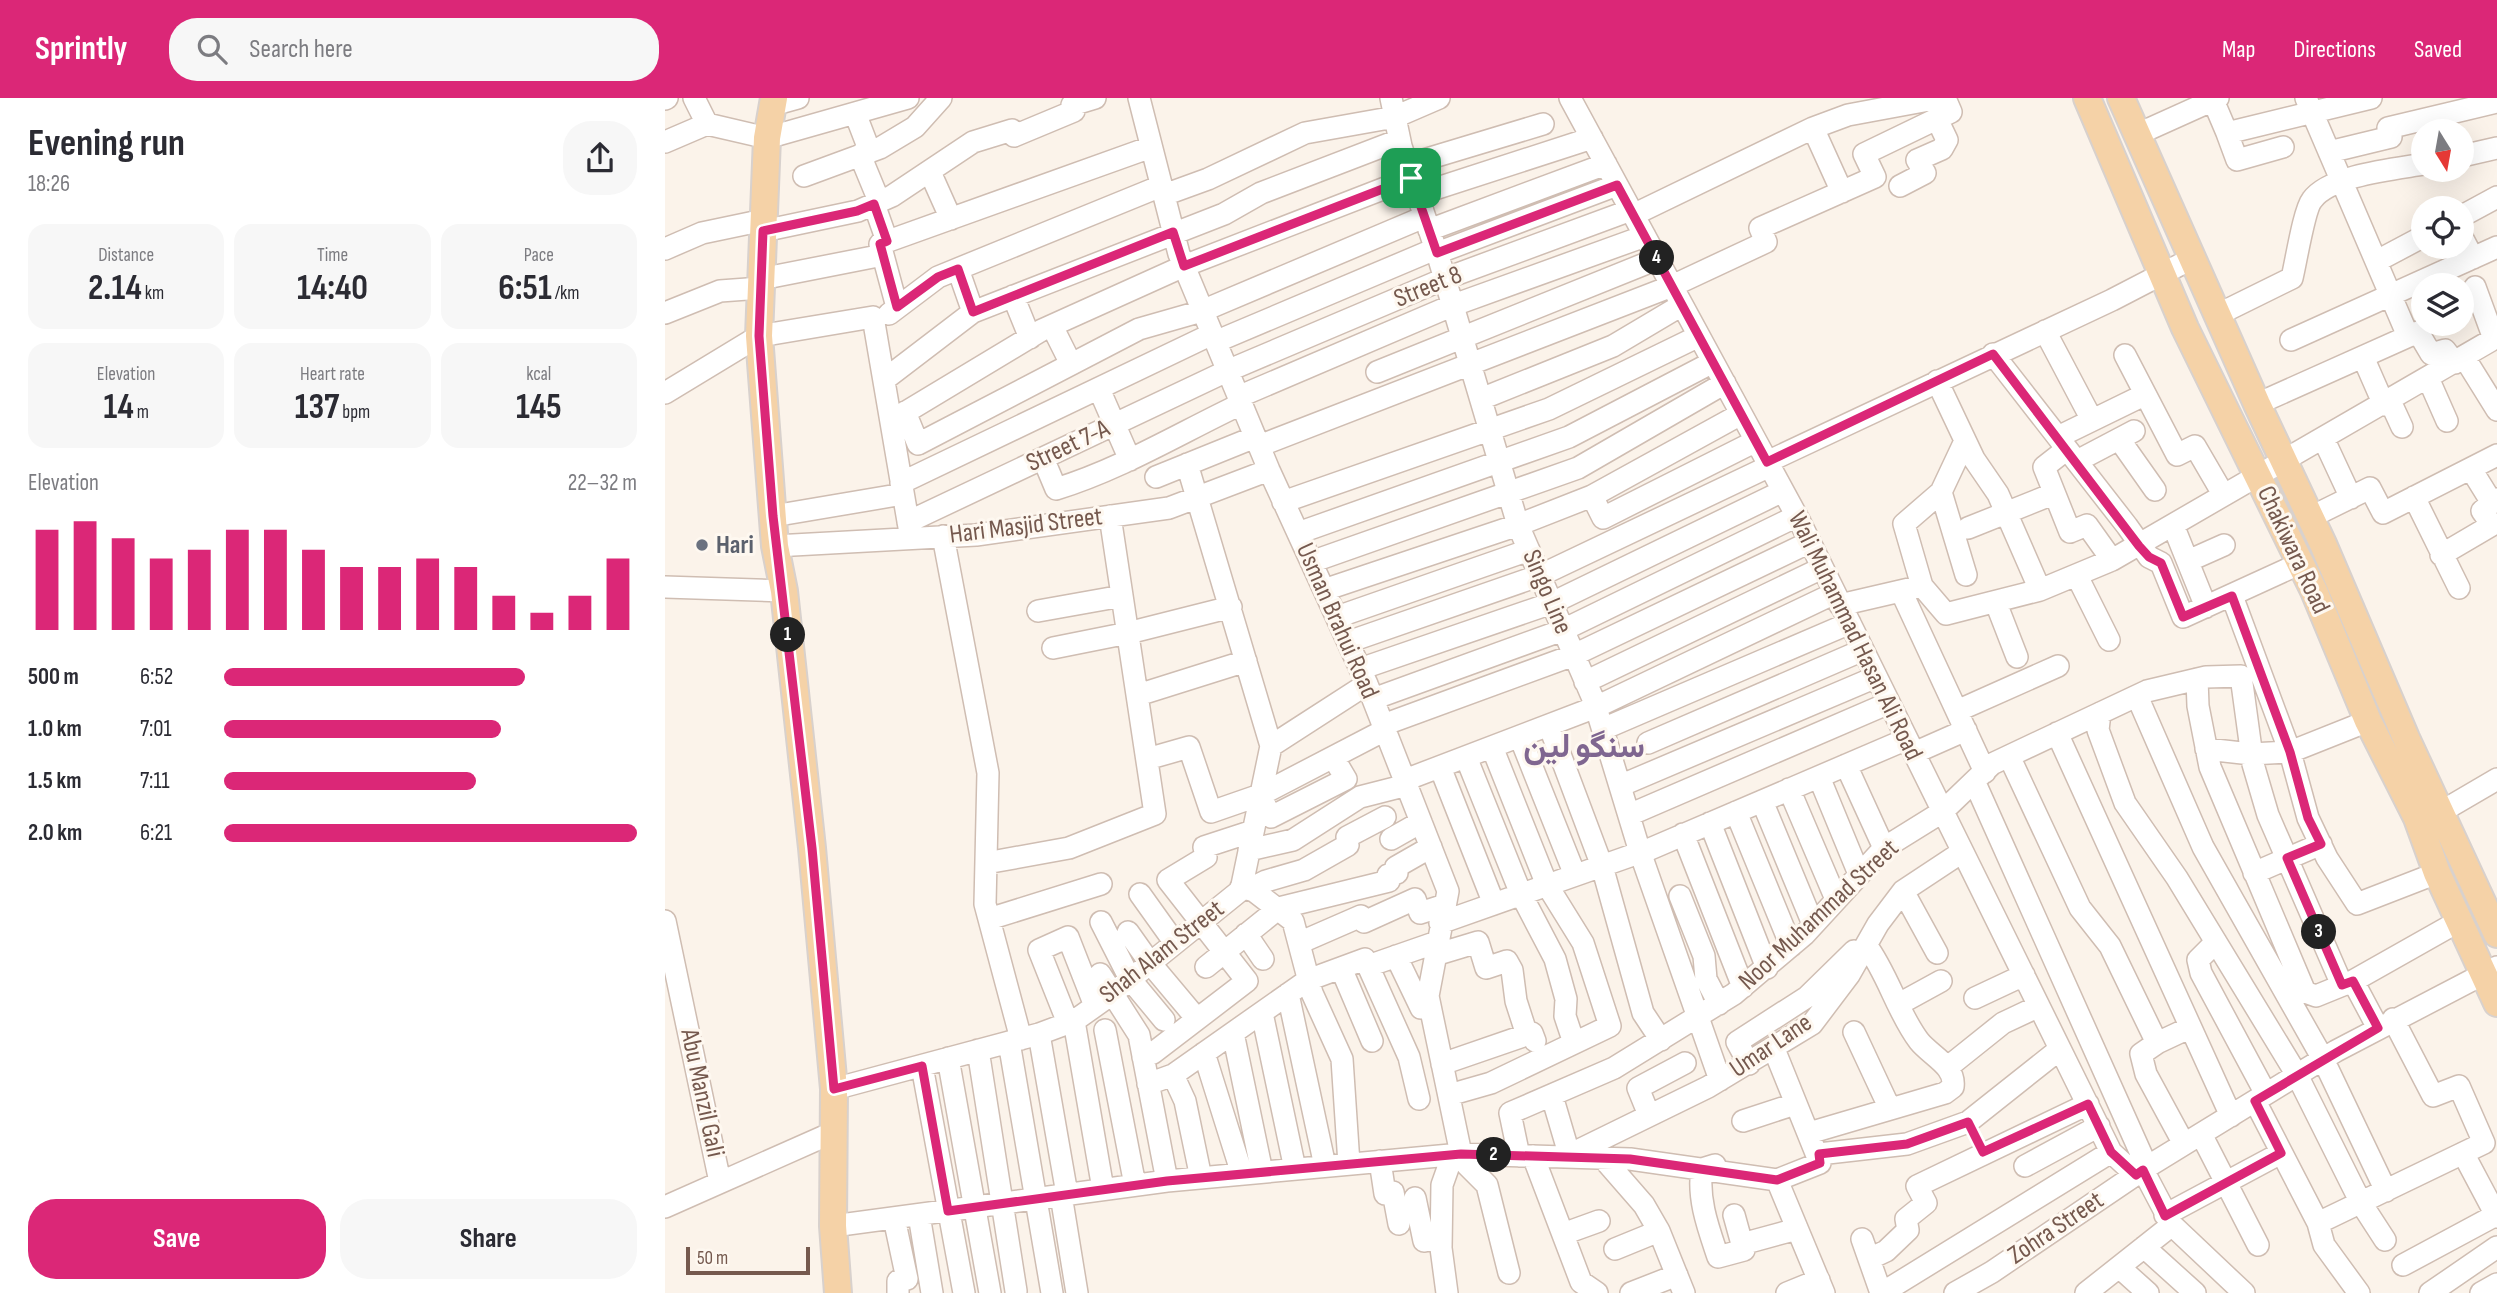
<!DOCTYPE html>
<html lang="en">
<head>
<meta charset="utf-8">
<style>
  body { margin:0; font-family:"Sofia Sans Condensed",Vazirmatn,sans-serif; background:#f7f7f7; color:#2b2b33; height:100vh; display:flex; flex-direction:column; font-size:26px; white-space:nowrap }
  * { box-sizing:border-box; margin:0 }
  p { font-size:23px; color:#7c7c81 }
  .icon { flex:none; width:38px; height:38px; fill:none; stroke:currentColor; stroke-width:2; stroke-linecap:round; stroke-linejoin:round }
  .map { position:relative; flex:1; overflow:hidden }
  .sheet { display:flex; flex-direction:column; background:#fff; width:665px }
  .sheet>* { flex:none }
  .needle { width:46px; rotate:169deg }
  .buttons { position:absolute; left:1746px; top:21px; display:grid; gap:14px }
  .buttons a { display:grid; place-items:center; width:63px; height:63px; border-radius:50%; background:#fff; box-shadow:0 7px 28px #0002; font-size:35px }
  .scale { position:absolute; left:21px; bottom:18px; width:124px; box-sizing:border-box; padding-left:7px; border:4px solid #75594e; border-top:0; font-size:19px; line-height:24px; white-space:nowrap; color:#75594e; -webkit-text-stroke:5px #fef8f0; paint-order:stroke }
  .pin { position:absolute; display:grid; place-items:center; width:60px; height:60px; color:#fff; margin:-30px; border-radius:14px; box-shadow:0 4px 10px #0006 }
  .km { position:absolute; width:35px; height:35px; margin:-18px; border-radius:50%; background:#222; color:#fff; font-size:19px; line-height:35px; text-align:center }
  .round { display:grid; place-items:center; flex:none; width:74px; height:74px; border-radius:28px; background:#f7f7f7 }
  .overview { display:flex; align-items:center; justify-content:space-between; height:119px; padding:0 28px }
  h1 { font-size:38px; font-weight:700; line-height:52px }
  .figures { display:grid; grid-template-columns:repeat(3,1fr); gap:10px; height:119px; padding:7px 28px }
  .figures div { display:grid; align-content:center; border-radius:18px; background:#f7f7f7; text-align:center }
  .figures b { font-size:35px; font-weight:700 }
  .figures small { font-size:19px; font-weight:400 }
  .figures p { font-size:19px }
  .chart { height:196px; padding:14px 28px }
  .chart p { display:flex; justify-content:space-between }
  .chart svg { width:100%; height:126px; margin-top:7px; stroke:#db2777; stroke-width:6 }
  .primary-button { display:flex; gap:14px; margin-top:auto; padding:14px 28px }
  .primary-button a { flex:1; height:80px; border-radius:28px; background:#db2777; color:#fff; font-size:28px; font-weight:700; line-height:80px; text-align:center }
  .primary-button a+a { background:#f7f7f7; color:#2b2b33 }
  ul { padding:0 28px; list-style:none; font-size:23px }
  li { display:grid; grid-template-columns:112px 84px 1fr; align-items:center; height:52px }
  li i { height:18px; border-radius:9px; background:#db2777 }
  header { display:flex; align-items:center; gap:42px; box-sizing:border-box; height:98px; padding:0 35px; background:#db2777; color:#fff }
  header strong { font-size:33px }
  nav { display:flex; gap:38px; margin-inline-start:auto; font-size:24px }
  .search { width:490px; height:63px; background:#f7f7f7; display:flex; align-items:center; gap:18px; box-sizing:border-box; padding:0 24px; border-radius:28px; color:#7c7c81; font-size:26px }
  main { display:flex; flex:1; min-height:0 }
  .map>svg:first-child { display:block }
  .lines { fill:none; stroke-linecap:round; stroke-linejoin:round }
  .minor-casing { stroke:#cfbdb2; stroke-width:24 }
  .major-casing { stroke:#d8d1cd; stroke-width:30 }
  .minor { stroke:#fff; stroke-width:21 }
  .major { stroke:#f5d2a7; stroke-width:26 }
  .route-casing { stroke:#fff; stroke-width:14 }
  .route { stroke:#db2777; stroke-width:9 }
  .worship-dot { fill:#6b7280; stroke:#fef8f0; stroke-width:2.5 }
  .labels { text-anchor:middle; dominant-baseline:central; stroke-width:6; stroke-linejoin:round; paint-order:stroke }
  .street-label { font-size:26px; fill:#75594e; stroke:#fef8f0 }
  .worship-label { font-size:26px; font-weight:bold; fill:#5b616d; stroke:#fef8f0; text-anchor:start }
  .district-label { font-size:33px; font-weight:bold; fill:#7f6690; stroke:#fef8f0 }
</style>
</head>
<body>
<header>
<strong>Sprintly</strong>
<div class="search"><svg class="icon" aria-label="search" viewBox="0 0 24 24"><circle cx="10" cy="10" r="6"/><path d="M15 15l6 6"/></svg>Search here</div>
<nav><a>Map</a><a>Directions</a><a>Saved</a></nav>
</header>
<main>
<section class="sheet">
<div class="overview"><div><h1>Evening run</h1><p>18:26</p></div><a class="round"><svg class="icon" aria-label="share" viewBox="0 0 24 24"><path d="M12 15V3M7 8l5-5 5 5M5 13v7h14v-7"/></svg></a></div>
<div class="figures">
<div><p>Distance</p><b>2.14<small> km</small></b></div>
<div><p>Time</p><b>14:40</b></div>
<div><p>Pace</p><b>6:51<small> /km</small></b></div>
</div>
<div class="figures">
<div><p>Elevation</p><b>14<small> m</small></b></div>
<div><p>Heart rate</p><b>137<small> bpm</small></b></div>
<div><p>kcal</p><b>145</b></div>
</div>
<div class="chart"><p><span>Elevation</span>22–32 m</p>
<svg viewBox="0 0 160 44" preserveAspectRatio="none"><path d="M5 44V9M15 44V6M25 44V12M35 44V19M45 44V16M55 44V9M65 44V9M75 44V16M85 44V22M95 44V22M105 44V19M115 44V22M125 44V32M135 44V38M145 44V32M155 44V19"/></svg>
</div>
<ul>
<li><b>500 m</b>6:52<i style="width:73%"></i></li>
<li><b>1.0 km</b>7:01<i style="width:67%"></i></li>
<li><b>1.5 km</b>7:11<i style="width:61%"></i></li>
<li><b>2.0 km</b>6:21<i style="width:100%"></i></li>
</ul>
<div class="primary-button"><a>Save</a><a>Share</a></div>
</section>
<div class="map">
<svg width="1832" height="1195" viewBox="0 0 1832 1195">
  <rect width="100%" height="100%" fill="#fbf3ea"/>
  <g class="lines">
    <defs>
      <path id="minor" d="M 29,0 L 42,26
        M 474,0 L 514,156 L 604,372 L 702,586 L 783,793 L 763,898 L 796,1056 L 802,1067 L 822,1087 L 844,1175
        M 726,0 L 736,48 L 774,161 L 853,427 L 929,603 L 975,754 L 1055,982
        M 905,0 L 1135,424 L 1446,1054 L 1471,1077
        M 1641,0 L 1743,238
        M 0,1 L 2,0
        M 1548,2 L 1562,35 L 1706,0
        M 108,7 L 133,0
        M 190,15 L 205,54
        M 1148,30 L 1177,94
        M 1562,35 L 1572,62 L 1618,49
        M 1473,36 L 1553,0
        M 0,44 L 42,26 L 102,40 L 243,0
        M 1664,54 L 1726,39 L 1723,30 L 1832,4
        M 195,57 L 214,103
        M 1797,58 L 1832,50
        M 742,67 L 878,26
        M 265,74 L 286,121
        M 139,78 L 215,50 L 250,29 L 276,0
        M 1235,88 L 1260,75 L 1252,62 L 1277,51 L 1282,42 L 1272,21
        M 499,97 L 543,81 L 640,35 L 730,19 L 774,0
        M 751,97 L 927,40
        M 209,106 L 222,143
        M 968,117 L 1148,30 L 1183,17 L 1275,0
        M 1797,118 L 1832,99
        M 764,132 L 941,66
        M 98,133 L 193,113 L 227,98 L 308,44 L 347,32 L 349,38 L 409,13 L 407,7 L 430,0
        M 1797,139 L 1808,160
        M 0,151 L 37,135 L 99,122
        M 772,155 L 952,87
        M 1712,163 L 1759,138
        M 293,171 L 308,214
        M 96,181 L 218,157
        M 1810,189 L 1829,241
        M 348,198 L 365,240
        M 232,209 L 215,146 L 486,49
        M 0,215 L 55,193 L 96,190
        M 224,216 L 273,179 L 496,88
        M 1554,216 L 1627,180 C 1631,164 1639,112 1647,102 C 1665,77 1730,71 1759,66
        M 387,228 L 406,266
        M 1380,233 L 1427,322
        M 1626,242 L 1832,149
        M 550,244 L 770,151
        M 1328,256 L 1462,428 L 1484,459 L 1496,465 L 1518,519 L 1636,465
        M 1460,257 L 1512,357 L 1530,348 L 1558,396
        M 1698,259 L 1719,307
        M 1799,259 L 1832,312
        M 712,274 L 992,161
        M 1763,280 L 1782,323
        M 219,282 L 308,214 L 559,116 L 596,95 L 734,42
        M 1272,283 L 1309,361 L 1333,396 L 1375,492
        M 434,291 L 465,362
        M 0,295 L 94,238 L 208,219 L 245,435
        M 573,299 L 786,208 L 980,138
        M 816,301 L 948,248 L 1017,207
        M 1725,303 L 1737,329
        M 1592,306 L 1753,234 L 1766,256 L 1780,252 L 1790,265
        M 240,314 L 253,346 L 474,231 L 537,213 L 759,119
        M 226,323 L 377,232 L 519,168 L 746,80
        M 1393,339 L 1479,297
        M 1454,341 L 1490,392
        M 1659,342 L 1686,400
        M 594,348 L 1007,188 L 1101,144 L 1095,130 L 1210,79 L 1199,56 L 1286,14 L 1280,0
        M 1402,351 L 1379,369 L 1405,434 L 1422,427 L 1447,462
        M 378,360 L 391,391 C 456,371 515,335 576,306
        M 1412,363 L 1469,333
        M 1102,364 L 1447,202 L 1528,160
        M 522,366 L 606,648
        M 1806,371 L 1827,405
        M 491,379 L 590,339
        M 236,385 L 547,236
        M 1276,394 L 1301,477
        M 927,398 L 938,420 L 1091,343
        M 1749,399 L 1794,490
        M 618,404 L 884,311 L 1034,238
        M 108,418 L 238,396
        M 1646,419 L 1705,390 L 1718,415 L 1832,357
        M 243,424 L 562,273 L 779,181 L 966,112
        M 1508,427 L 1541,509
        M 1303,430 L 1388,396
        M 633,435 L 904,339 L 1048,264
        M 278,438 L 323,675 L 320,806 L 356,941
        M 110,448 L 311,437 L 504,410 L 604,372
        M 1776,457 L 1827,427 L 1817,413 L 1832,401
        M 1523,463 L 1559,447
        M 646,464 L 913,370 L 1060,285
        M 1412,478 L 1444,542
        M 1257,488 L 1239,426 L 1276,394 L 1300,343
        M 0,489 L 119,493
        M 659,492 L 853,427 L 927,398 L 1076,316
        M 1236,493 L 1320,674
        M 1567,498 L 1625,654 L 1643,720 L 1662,760 L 1692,806 L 1772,775
        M 1331,505 L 1352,559
        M 1175,507 L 1257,488 L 1281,516 L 1375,492 L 1447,462 L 1832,239
        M 373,513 L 457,498
        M 672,519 L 864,452
        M 683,544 L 876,477 L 1105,368
        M 388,550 L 463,535 L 566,509
        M 695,571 L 887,505 L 1118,393
        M 1532,581 L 1533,608 L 1545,669 L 1640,894 L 1651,898 L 1688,883 L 1796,822
        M 920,584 L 1157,470
        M 473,597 L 581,563
        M 1472,598 L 1538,749 L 1658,961 L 1721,1093
        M 708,601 L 898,532 L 1132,418
        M 1292,613 L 1393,568
        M 1435,615 L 1433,632 L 1460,705 L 1512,780 L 1632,977 L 1696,1105 L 1720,1142
        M 718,627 L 909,557 L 1145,444
        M 884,627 L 937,768 L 978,915 L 996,942
        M 938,631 L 1185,525
        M 1392,635 L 1566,1018
        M 855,639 L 910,777
        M 983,645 L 1198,552
        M 1541,651 L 1586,656 L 1625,654 L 1703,623
        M 1249,655 L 1301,632
        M 1344,658 L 1415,810 L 1445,848 L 1492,945
        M 801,659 L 856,796 L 890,861 L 901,901 L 900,918 L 909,945
        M 482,661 L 524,649 L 546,714 L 595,697 L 720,632
        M 1181,667 L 1219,750
        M 775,669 L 829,806
        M 1154,679 L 1194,776
        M 740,682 L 931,609 L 1170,495
        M 1310,685 L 1482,1069
        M 957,687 L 1211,579
        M 1124,691 L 1171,801
        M 595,697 L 606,719 L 681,681 L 668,659
        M 1097,703 L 1148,826
        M 1071,714 L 1126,848
        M 964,717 L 1224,605
        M 1762,722 L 1832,681
        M 1045,725 L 1102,870
        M 1018,736 L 1078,889
        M 682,739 L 720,719
        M 726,741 L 756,724
        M 584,752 L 628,742 L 695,699 L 742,687
        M 321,765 L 404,750 L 490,716 L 445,418
        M 1589,775 L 1656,746
        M 576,789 L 589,793 L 628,823 L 647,895 L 677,961 L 684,1066
        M 585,791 L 601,783 L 639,772 L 683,747
        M 1238,793 L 1272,855
        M 475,796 L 510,845
        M 1015,798 L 1039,858 L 1041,881 L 1054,906
        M 324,821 L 436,786
        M 0,823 L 55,1084
        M 436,824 L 465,881 L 499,922
        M 775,825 L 985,751 L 1242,641
        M 463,834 L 485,865 L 532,921
        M 581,836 L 598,861
        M 1551,844 L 1533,862 L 1536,875 L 1601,996
        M 634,845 L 696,818 L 699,824 L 750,801 L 755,815 L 780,807
        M 770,857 L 813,844 L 821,870 L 842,863 L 847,872 L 851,903 L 862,937
        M 731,858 L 756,910 L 765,910
        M 703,868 L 772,844
        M 541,869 L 614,810 L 724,783 L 723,777 L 732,775 L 731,769 L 766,749
        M 676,870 L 707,943
        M 435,876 L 474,937 L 502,1083
        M 1688,883 L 1713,930
        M 623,896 L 660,1068
        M 1310,900 L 1359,877
        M 1234,906 L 1276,883
        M 597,915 L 630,1071
        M 409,923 L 438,1091
        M 403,925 L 374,852 L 403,839 L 430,908
        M 440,932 L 470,1087
        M 1189,934 L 1225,1011
        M 568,935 L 597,1074
        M 374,936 L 402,1096
        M 344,944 L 387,1195
        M 1109,951 L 1155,1065 L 1112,1082
        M 313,952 L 351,1193
        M 539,955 L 577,1076
        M 478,959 L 488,955 L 582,883 L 503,782 L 541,759 L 539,749 L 588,733
        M 283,960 L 325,1195
        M 777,966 L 867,935 L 870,943
        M 1084,966 L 1072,944 L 1142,899 L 1189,853
        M 257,968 L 299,1195
        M 1283,969 L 1338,925 L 1374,908
        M 508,977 L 520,1003 L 536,1080
        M 483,986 L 508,977 L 643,882 L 700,861 L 744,959 L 754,1001
        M 169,991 L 374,936 L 409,923 L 447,896 L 576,792 L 606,648 L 702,586
        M 784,997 L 826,985 L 945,928 L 918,845 L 882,787 L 827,649
        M 887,998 L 905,1059
        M 1590,1003 L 1653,1125 L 1659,1147 L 1694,1195
        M 984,1017 L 973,990 L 1020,965
        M 1078,1023 L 1130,1006
        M 1144,1035 L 1280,995 L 1288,989 C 1291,968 1266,958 1254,943 C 1232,914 1223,876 1201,847
        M 1536,1036 L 1593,1147
        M 1519,1046 L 1481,976 L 1476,956 L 1492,945 L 1524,930
        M 1798,1055 L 1832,1119
        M 1154,1056 L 1242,1046 L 1303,1024 L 1395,951
        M 904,1057 L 1043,989 L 1147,926 L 1184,877 L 1213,826 L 1238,793 L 1297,754
        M 854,1058 L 845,1015 L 949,970 L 1069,896 L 1140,836 L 1219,750 L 1277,714 L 1327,666 L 1482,593 L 1541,579 L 1576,578 L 1588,666 L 1603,717 L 1677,887
        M 868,1058 L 916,1184 L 932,1195
        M 938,1060 L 979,1107 L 994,1133 L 1019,1195
        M 715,1063 L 720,1096 L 728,1094 L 734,1126
        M 1050,1067 L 1037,1071 C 1032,1101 1044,1132 1053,1159 L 1079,1152 L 1077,1146 L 1132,1131
        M 1360,1068 L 1434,1028
        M 1478,1072 L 1507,1127 L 1579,1195
        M 396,1097 L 412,1195
        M 750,1100 L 759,1143 L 776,1139
        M 0,1109 L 169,1034
        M 254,1117 L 267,1195
        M 1069,1117 L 1077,1146
        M 1500,1117 L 1616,1055
        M 229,1120 L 242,1181 L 233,1183 L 233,1195
        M 1653,1125 L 1819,1045 L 1794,988 L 1768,998 L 1728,921
        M 168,1128 L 502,1083 L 796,1056 L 965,1061 L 1112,1082 L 1159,1195
        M 898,1136 L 934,1123
        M 1197,1141 L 1216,1195
        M 1479,1149 L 1530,1195
        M 950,1151 L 994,1133
        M 1204,1161 L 1221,1153 L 1243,1132 L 1241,1121 L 1261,1105 L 1252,1088 L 1423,1006
        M 1738,1167 L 1831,1117
        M 1454,1169 L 1483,1195
        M 782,1195 L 776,1150 L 777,1087 L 788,1056
        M 966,1195 L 1012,1177
        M 1122,1195 L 1154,1182
        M 1217,1195 L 1446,1054
        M 1290,1195 L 1327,1174 L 1482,1069 L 1671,953 L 1832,869
        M 1421,1195 L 1507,1127
        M 1765,1195 L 1832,1149
        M 1816,1195 L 1832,1186"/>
      <path id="major" d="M 109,0 L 102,40 L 94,238 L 110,448 L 119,493 L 147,750 L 169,991 L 168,1128 L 173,1195
        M 1422,0 L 1520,230 L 1649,493 L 1703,623 L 1752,720 L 1772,775 L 1832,905
        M 1456,0 L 1592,306 L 1658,446 L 1741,640 L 1832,836"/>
    </defs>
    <use href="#minor" class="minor-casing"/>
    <use href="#major" class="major-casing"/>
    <use href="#minor" class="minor"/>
    <use href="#major" class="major"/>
  </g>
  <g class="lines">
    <defs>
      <path id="route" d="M 746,80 L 772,155 L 952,87 L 1102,364 L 1328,256 L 1474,448 L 1484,459 L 1496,465 L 1518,519 L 1567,498 L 1625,654 L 1643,720 L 1656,746 L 1622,760 L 1677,887 L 1688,883 L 1713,930 L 1590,1003 L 1616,1055 L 1500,1118 L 1478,1072 L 1471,1077 L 1446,1054 L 1423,1006 L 1318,1054 L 1303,1024 L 1242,1046 L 1154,1056 L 1155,1065 L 1112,1082 L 965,1061 L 796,1056 L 502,1083 L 283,1113 L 257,968 L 169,991 L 147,750 L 108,418 L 94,238 L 98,133 L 192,113 L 209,106 L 222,143 L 215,146 L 232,209 L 273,179 L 293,171 L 308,214 L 508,134 L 519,168 Z"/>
    </defs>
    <use href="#route" class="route-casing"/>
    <use href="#route" class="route"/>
  </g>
  <circle class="worship-dot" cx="37" cy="447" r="7"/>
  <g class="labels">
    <g class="street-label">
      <text transform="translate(763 189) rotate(-22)">Street 8</text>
      <text transform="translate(403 348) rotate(-25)">Street 7-A</text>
      <text transform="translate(361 428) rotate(-7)">Hari Masjid Street</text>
      <text transform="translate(1628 452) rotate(65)">Chakiwara Road</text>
      <text transform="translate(882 494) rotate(67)">Singo Line</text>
      <text transform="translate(672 523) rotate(66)">Usman Brahui Road</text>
      <text transform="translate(1190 538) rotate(64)">Wali Muhammad Hasan Ali Road</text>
      <text transform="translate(1154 817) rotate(-43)">Noor Muhammad Street</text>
      <text transform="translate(497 854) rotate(-38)">Shah Alam Street</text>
      <text transform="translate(1106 948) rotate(-34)">Umar Lane</text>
      <text transform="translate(37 995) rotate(78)">Abu Manzil Gali</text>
      <text transform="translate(1391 1130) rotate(-34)">Zohra Street</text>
    </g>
    <g class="worship-label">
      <text x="51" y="447">Hari</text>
    </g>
    <g class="district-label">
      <text x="919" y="649">سنگو لین</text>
    </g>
  </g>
</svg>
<div class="buttons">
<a><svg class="needle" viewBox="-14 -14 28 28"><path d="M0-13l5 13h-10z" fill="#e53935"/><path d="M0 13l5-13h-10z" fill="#7c7c81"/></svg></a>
<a><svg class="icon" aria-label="locate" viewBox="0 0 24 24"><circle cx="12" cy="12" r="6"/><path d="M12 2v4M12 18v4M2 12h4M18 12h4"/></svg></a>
<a><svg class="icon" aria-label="layers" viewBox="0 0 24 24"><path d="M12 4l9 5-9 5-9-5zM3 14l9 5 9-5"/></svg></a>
</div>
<div class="scale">50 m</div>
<div class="pin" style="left:746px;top:80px;background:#1e9e55"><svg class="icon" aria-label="arrive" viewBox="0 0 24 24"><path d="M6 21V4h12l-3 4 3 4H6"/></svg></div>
<b class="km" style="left:123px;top:537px">1</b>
<b class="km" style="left:829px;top:1057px">2</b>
<b class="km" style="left:1654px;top:834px">3</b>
<b class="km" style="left:992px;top:160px">4</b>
</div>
</main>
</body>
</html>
